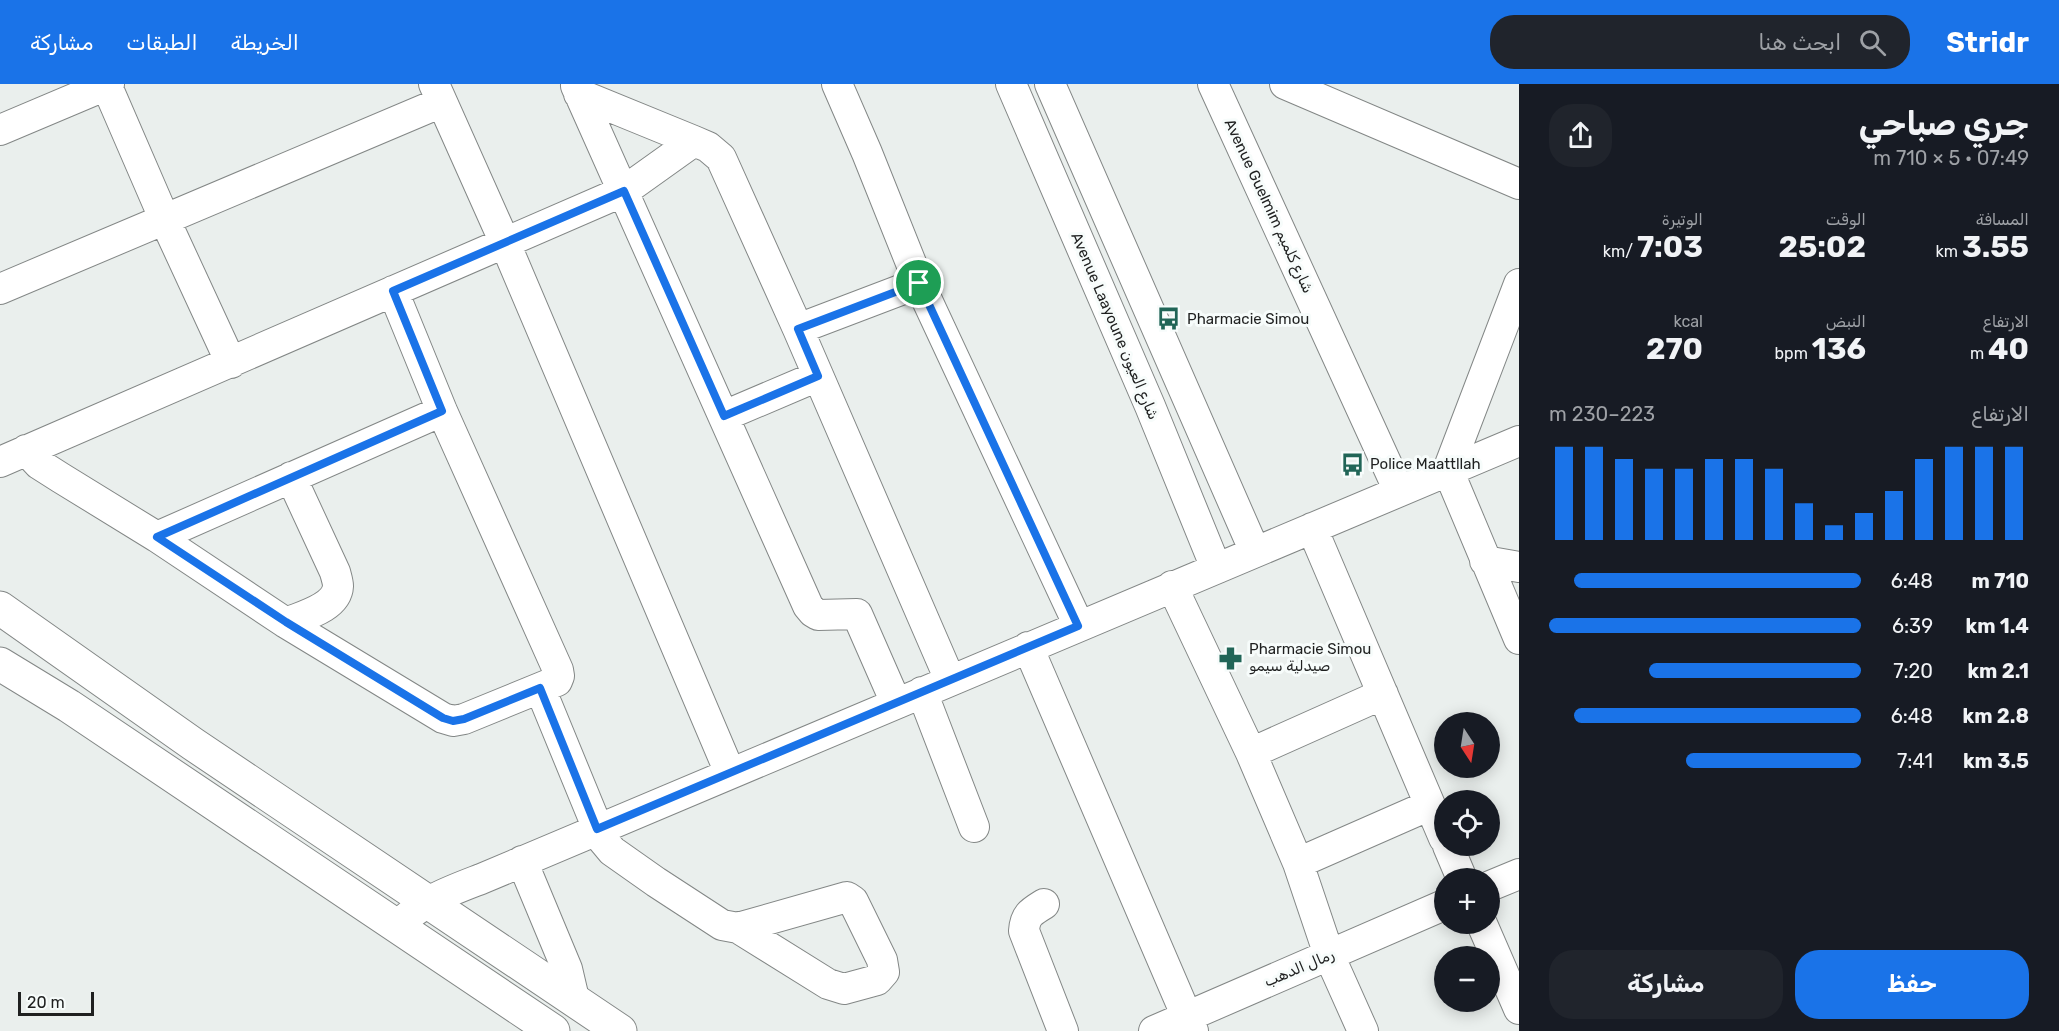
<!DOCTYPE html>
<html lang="ar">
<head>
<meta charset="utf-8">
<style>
  body { margin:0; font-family:Rubik,Vazirmatn,sans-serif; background:#20242c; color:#f1f3f6; direction:rtl; height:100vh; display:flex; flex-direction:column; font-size:22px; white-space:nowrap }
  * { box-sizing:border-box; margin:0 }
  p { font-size:20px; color:#9ea1a6 }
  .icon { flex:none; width:33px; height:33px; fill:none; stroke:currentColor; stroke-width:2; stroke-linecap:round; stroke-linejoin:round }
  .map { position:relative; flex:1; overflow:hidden; direction:ltr }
  .side { display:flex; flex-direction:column; background:#171b24; width:540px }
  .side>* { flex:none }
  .needle { width:39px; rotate:168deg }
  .fabs { position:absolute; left:1434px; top:628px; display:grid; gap:12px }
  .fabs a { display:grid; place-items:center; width:66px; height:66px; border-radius:50%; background:#171b24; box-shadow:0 3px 15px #0003; font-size:30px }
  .scale { position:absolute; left:18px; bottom:15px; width:76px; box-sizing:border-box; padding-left:6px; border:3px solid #1f2020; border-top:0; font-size:16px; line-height:21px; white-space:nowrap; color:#1f2020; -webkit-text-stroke:4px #f7fcfb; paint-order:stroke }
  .pin { position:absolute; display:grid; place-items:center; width:51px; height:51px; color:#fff; margin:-26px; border:3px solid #fff; border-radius:50%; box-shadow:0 2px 6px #0007 }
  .round { display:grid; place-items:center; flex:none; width:63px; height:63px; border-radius:24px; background:#20242c }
  .summary { display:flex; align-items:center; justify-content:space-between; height:102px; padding:0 30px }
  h1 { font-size:33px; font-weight:700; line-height:45px }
  .stats { display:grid; grid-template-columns:repeat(3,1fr); gap:9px; height:102px; padding:6px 30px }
  .stats div { display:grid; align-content:center }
  .stats b { font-size:30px; font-weight:700 }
  .stats small { font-size:16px; font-weight:400 }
  .stats p { font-size:16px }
  .chart { height:168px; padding:12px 30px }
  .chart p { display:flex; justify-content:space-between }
  .chart svg { width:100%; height:108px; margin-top:6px; stroke:#1a73e8; stroke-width:6 }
  .button { display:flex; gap:12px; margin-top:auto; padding:12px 30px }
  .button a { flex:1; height:69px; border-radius:24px; background:#1a73e8; color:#fff; font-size:24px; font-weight:700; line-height:69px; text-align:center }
  .button a+a { background:#20242c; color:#f1f3f6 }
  ul { padding:0 30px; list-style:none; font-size:20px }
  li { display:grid; grid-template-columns:96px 72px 1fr; align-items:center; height:45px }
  li i { height:15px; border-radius:8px; background:#1a73e8 }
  header { display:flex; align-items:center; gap:36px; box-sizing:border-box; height:84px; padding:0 30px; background:#1a73e8; color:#fff }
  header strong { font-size:28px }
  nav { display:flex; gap:33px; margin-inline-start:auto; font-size:21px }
  .search { width:420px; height:54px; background:#20242c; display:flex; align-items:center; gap:15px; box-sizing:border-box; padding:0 21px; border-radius:24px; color:#9ea1a6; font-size:22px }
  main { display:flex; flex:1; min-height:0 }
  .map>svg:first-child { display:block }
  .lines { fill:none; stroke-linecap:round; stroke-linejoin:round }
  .street-casing { stroke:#838786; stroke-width:32 }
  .secondary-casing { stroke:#838786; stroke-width:35 }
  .street { stroke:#fff; stroke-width:30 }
  .secondary { stroke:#fff; stroke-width:33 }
  .route-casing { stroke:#fff; stroke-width:12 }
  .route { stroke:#1a73e8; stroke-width:8 }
  .labels { text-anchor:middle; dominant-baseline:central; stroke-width:6; stroke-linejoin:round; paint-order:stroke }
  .street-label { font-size:15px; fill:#1f2020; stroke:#f7fcfb }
  .poi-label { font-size:15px; fill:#1f2020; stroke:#f7fcfb; text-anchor:start }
</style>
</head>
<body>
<header>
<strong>Stridr</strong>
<div class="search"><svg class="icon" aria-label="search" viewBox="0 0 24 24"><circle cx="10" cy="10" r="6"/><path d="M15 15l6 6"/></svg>ابحث هنا</div>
<nav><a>الخريطة</a><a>الطبقات</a><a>مشاركة</a></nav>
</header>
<main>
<section class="side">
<div class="summary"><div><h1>جري صباحي</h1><p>07:49 · 5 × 710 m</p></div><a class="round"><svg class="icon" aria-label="share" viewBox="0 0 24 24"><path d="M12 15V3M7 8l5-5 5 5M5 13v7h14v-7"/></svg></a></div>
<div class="stats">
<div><p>المسافة</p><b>3.55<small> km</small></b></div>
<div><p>الوقت</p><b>25:02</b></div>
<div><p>الوتيرة</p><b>7:03<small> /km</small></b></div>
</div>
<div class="stats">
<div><p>الارتفاع</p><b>40<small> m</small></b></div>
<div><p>النبض</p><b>136<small> bpm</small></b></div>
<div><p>kcal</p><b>270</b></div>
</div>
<div class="chart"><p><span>الارتفاع</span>223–230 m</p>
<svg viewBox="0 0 160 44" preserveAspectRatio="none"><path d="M5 44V6M15 44V6M25 44V11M35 44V15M45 44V15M55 44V11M65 44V11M75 44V15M85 44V29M95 44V38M105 44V33M115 44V24M125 44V11M135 44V6M145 44V6M155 44V6"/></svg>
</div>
<ul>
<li><b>710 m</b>6:48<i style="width:92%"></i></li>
<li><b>1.4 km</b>6:39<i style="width:100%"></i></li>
<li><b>2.1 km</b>7:20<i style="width:68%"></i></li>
<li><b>2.8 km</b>6:48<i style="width:92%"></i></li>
<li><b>3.5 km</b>7:41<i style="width:56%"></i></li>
</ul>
<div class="button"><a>حفظ</a><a>مشاركة</a></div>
</section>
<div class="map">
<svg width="1519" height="947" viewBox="0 0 1519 947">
  <rect width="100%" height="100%" fill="#eaefed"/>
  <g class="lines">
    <defs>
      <path id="street" d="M 106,0 L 164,134 L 231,279
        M 434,0 L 505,159 L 730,689
        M 837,0 L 867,69 L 919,199 L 1079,542
        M 1011,0 L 1150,322 L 1216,484
        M 1050,0 L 1255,468
        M 1213,0 L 1399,407
        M 1285,0 L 1519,100
        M 576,2 L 808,522 L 813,528 L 818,531 L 857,530 L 896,619
        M 579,10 L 694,57 L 708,63 L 721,74 L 798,245 L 950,596
        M 0,46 L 109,0
        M 1519,200 L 1448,386 L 1519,555
        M 0,205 L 442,18
        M 798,245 L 919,199
        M 724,332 L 818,292
        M 26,366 L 39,380 L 61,394 L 157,453 L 286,539 L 443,634 L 453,637 L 464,635 L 557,597 L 559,592 L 558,586 L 442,327 L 393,207
        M 0,378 L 624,107 L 694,57
        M 1312,444 L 1444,754
        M 157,453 L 442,327
        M 1485,477 L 1519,483
        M 1172,502 L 1251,669 L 1298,779 L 1329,871 L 1363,947
        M 286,539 C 302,532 337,524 338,502 C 338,498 336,492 335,488 L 291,393
        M 1028,563 L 1193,947
        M 540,604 L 602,755 L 612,767 L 656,798 L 722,841 L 738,844 L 847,813 L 853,817 L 882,876 L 884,888 L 877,896 L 844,905 L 828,900 L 738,844
        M 922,608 L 974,743
        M 1251,669 L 1383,610
        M 1448,762 L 1462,795
        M 522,777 L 567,885 L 574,915
        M 1298,779 L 1430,721
        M 1490,802 L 1519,790
        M 1044,820 C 1031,828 1025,831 1024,847 L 1063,947
        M 1482,840 L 1519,925
        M 398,842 C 421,817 450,807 481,795 L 1519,357
        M 1154,947 L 1444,821"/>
      <path id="secondary" d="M 0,524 L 193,660 L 620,947
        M 0,580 L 69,622 L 553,947"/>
    </defs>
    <use href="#street" class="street-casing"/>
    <use href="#secondary" class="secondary-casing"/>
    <use href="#street" class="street"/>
    <use href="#secondary" class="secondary"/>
  </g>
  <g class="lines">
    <defs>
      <path id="route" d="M 624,107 L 724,332 L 818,292 L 798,245 L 919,199 L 1078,542 L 597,745 L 540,604 L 464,635 L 453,637 L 443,634 L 286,538 L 157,453 L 442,327 L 393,207 Z"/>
    </defs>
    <use href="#route" class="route-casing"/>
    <use href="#route" class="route"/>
  </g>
  <defs>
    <symbol id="bus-bare" viewBox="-9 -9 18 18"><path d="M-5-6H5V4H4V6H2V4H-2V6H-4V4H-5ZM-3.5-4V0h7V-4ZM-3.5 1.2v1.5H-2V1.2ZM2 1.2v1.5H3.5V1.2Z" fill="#216557" stroke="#f7fcfb" stroke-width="2.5" paint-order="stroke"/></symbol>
    <symbol id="pharmacy-bare" viewBox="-9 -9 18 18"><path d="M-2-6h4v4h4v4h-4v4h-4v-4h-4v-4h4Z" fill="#216557" stroke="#f7fcfb" stroke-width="2.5" paint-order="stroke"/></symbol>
  </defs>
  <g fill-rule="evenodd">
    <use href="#bus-bare" x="1152" y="218" width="33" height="33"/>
    <use href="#bus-bare" x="1336" y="364" width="33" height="33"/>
    <use href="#pharmacy-bare" x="1214" y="558" width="33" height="33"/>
  </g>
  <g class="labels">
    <g class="street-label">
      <text transform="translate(1269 122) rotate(65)">Avenue Guelmim شارع كلميم</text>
      <text transform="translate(1115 242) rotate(67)">Avenue Laayoune شارع العيون</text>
      <text transform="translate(1299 884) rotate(-23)">رمال الدهب</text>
    </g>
    <g class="poi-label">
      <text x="1187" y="235">Pharmacie Simou</text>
      <text x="1370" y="380">Police Maattllah</text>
      <text x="1249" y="565">Pharmacie Simou<tspan x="1249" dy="17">صيدلية سيمو</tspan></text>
    </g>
  </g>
</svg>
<div class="fabs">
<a><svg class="needle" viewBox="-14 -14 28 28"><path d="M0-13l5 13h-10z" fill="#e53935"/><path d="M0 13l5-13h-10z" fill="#9ea1a6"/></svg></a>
<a><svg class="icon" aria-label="locate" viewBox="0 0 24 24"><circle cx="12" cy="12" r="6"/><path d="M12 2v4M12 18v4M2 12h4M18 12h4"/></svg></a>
<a>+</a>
<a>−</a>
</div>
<div class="scale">20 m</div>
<div class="pin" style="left:919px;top:199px;background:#1e9e55"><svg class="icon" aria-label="arrive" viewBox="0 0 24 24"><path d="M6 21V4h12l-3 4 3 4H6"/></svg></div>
</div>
</main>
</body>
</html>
